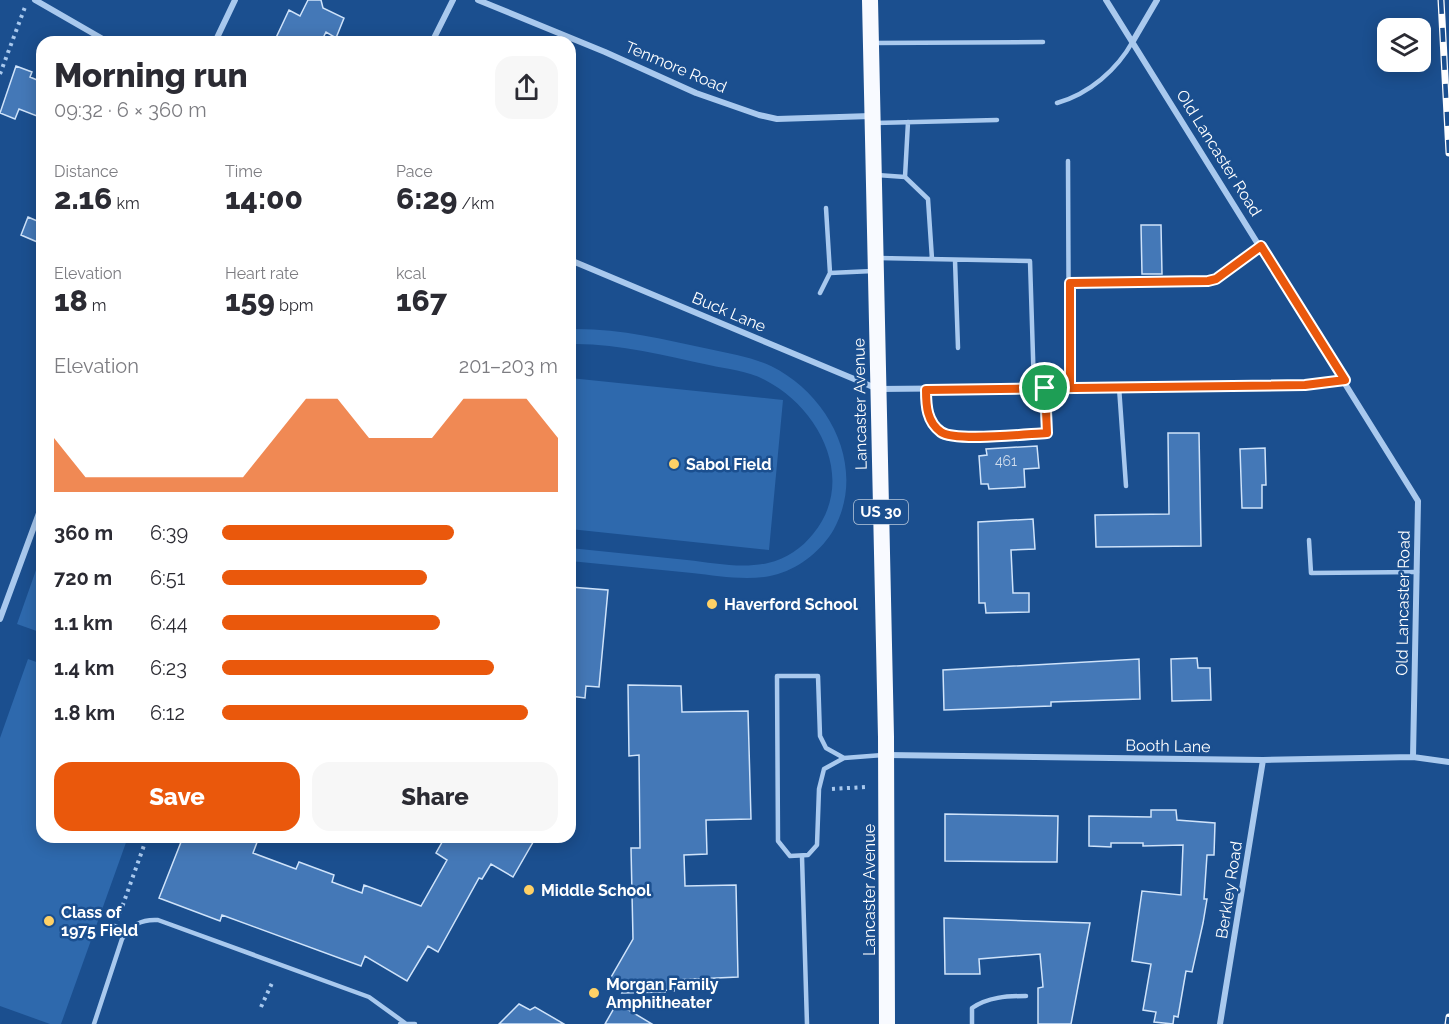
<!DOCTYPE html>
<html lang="en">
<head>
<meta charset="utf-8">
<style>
  body { margin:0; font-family:Raleway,sans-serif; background:#f7f7f7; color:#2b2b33; height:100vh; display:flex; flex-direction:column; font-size:22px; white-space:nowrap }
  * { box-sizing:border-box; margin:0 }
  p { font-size:20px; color:#7c7c81 }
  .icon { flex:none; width:33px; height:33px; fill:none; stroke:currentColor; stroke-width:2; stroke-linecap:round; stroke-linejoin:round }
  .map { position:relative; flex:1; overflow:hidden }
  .panel { position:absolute; left:36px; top:36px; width:540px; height:807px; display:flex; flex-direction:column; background:#fff; border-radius:18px; box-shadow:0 3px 15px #0003 }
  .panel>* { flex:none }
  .tools { position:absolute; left:1377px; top:18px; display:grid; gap:12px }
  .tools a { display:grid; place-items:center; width:54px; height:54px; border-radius:12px; background:#fff; box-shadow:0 3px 15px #0003; font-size:30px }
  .pin { position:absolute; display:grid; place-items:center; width:51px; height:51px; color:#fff; margin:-26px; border:3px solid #fff; border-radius:50%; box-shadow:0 2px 6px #0007 }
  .round { display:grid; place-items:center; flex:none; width:63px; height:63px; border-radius:18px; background:#f7f7f7 }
  .headline { display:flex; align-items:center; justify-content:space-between; height:102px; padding:0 18px }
  h1 { font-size:33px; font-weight:800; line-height:45px }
  .stats { display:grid; grid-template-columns:repeat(3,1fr); gap:9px; height:102px; padding:6px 18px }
  .stats div { display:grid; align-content:center }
  .stats b { font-size:30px; font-weight:800 }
  .stats small { font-size:16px; font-weight:400 }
  .stats p { font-size:16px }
  .chart { height:168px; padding:12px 18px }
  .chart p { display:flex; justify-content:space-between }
  .chart svg { width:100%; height:108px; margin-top:6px; fill:#ea580c; opacity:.7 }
  .button { display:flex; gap:12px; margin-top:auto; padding:12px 18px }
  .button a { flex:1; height:69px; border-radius:18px; background:#ea580c; color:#fff; font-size:24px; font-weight:800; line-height:69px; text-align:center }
  .button a+a { background:#f7f7f7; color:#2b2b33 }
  ul { padding:0 18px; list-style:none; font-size:20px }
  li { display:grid; grid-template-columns:96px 72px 1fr; align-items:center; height:45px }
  li i { height:15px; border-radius:8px; background:#ea580c }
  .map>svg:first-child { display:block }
  .green { fill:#2e69ad }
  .building { fill:#4478b7; stroke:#cfe3fa; stroke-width:1.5 }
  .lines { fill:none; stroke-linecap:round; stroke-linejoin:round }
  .path { stroke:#a9c9ee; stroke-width:4; stroke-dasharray:3 4.5; stroke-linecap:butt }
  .service { stroke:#a9c9ee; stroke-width:4.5 }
  .minor { stroke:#a9c9ee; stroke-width:6 }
  .trunk { stroke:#f8faff; stroke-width:16 }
  .rail-casing { stroke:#fff; stroke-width:7 }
  .rail { stroke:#1b4f8f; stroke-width:4.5; stroke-dasharray:14; stroke-linecap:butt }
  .route-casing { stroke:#fff; stroke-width:12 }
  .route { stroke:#ea580c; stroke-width:8 }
  .poi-dot { fill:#ffd166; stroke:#1b4f8f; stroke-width:2 }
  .labels { text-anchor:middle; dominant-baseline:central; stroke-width:5; stroke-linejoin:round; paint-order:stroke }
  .number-label { font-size:14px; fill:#d0dded }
  .shield { fill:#1b4f8f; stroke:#bbcadd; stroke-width:1.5 }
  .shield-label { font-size:15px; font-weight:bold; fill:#fff }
  .street-label { font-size:16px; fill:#fff; stroke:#1b4f8f }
  .poi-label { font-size:16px; font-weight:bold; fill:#fff; stroke:#1b4f8f; text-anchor:start }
</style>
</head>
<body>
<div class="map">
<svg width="1449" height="1024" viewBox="0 0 1449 1024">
  <rect width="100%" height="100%" fill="#1b4f8f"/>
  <path class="green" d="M 570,329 C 618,328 663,339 709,349 C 730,354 752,357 771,366 C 830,395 867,468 834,529 C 822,550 801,567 778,574 C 751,582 720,576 692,573 C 652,569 611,565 570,561 L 570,548 C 609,552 648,556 687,560 C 714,563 742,569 768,563 C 786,559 802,548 813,534 C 857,481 820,408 765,380 C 749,371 727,369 709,365 C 663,355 617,343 570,344 Z
    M 570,378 L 783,400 L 769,550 L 570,529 Z
    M 42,553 L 42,633 L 17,624 Z
    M 28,659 L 42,664 L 42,837 L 128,837 L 61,1024 L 50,1024 L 0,1006 L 0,738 Z"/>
  <path class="building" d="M 308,0 L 321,0 L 323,8 L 344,18 L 336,38 L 326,32 L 321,42 L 274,42 L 289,10 L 300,16 Z
    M 16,66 L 32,72 L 30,77 L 42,82 L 42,118 L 19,109 L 15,119 L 0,113 Z
    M 28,217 L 42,223 L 42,244 L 21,235 Z
    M 1141,225 L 1161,225 L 1162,274 L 1142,274 Z
    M 1168,433 L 1199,433 L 1201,546 L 1096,547 L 1095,515 L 1169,514 Z
    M 1037,446 L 1039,468 L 1024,469 L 1025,487 L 989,489 L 988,484 L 981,484 L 979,456 L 987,455 L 986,449 Z
    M 1265,448 L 1266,485 L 1262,485 L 1262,508 L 1242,508 L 1240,449 Z
    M 1033,519 L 1035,549 L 1011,550 L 1013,593 L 1029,593 L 1029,612 L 986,613 L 985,603 L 979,603 L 978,522 Z
    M 570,587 L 608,590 L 599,687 L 586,686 L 585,698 L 570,696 Z
    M 1197,658 L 1198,668 L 1210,668 L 1211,700 L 1172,701 L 1171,659 Z
    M 1139,659 L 1140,699 L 1051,702 L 1051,706 L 944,710 L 943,670 Z
    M 628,685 L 681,686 L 682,712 L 748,711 L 751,819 L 706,820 L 707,854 L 684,855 L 685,886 L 736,885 L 738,977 L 674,980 L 674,991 L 665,990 L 665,992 L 622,993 L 625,988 L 610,979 L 633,939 L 631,848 L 640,848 L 639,755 L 629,756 Z
    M 1151,810 L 1176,810 L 1177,820 L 1215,823 L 1214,855 L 1207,855 L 1204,899 L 1207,899 L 1203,923 L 1192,972 L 1186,971 L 1178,1017 L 1174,1016 L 1173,1024 L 1154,1022 L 1156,1012 L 1143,1010 L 1151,964 L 1132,961 L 1142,891 L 1181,895 L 1183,845 L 1143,846 L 1143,843 L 1111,843 L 1111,847 L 1089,846 L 1089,816 L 1151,817 Z
    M 945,814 L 1058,816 L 1057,862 L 945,861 Z
    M 183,837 L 259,837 L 253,853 L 296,869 L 299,862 L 334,875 L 332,882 L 362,893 L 364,885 L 421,906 L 447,860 L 436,853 L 445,837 L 536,837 L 513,877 L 491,864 L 482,879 L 479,878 L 438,952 L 428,946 L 407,981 L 365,956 L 361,966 L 222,915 L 220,921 L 159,898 Z
    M 944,918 L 1090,923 L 1071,1024 L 1038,1024 L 1038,988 L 1043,987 L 1040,954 L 979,959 L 980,974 L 945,974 Z
    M 617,1003 L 652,1024 L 605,1024 Z
    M 519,1004 L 530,1010 L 535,1007 L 564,1024 L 499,1024 Z"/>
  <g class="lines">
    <path class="path" d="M 0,74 L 25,7
      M 832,789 L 865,787
      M 115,927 L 147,837
      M 261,1007 L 272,983"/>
    <path class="service" d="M 873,43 L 1043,42
      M 1057,103 C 1089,94 1117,70 1133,41
      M 875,123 L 997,120
      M 1068,161 L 1069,388
      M 877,175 L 905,177 L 928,199 L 932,259
      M 905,177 L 908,122
      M 826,208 L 830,273 L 873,271
      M 878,258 L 1030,261 L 1034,388
      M 955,260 L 958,348
      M 1070,283 L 1207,281 L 1217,278 L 1260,246
      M 820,293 L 830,273
      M 1119,387 L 1126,486
      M 926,390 C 926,406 927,422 941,432 C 955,442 1027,434 1047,433 L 1045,388
      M 1309,540 L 1311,573 L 1417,572
      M 844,758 L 826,748 L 820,736 L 818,676 L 777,676 L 778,841 L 790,856 L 808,855 L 817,845 L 819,789 L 824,769 L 844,758 L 883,755
      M 802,857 L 807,1024
      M 94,1024 L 122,939 C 131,925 141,919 158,920 L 369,997 L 405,1023
      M 400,1024 L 415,1024
      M 972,1024 L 972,1008 C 988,997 1007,996 1026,996"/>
    <path class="minor" d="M 35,0 L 108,42
      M 478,0 L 605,52 L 696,93 L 759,115 L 777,119 L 871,116
      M 1106,0 L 1418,501 L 1413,757
      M 1133,41 L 1157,0
      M 215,42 L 235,0
      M 432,42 L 453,0
      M 570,260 L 878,389 L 1305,385 L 1345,380
      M 0,619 L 42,505
      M 887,755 L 1263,760 L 1413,757 L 1449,762
      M 1220,1024 L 1263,760"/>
    <path class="trunk" d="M 870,0 L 886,737 L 887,1024"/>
    <defs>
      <path id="rail" d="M 1441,0 L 1449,153
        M 1448,1024 L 1449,1017"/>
    </defs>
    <use href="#rail" class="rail-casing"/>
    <use href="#rail" class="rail"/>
  </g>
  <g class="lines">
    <defs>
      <path id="route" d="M 1045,388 L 1047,433 C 1027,434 955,442 941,432 C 927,422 926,406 926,390 L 1305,385 L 1345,380 L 1261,246 L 1216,279 L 1208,281 L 1070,283 L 1070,388 L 1045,388"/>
    </defs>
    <use href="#route" class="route-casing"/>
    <use href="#route" class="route"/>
  </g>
  <g class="poi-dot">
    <circle cx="674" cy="464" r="6"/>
    <circle cx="712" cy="604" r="6"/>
    <circle cx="529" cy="890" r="6"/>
    <circle cx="49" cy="921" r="6"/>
    <circle cx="594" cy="993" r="6"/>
  </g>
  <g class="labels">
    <g class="number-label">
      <text x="1006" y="461">461</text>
    </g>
    <rect class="shield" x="854" y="500" width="54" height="24" rx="4.5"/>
    <g class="shield-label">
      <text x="881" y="512">US 30</text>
    </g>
    <g class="street-label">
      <text transform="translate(676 67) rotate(23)">Tenmore Road</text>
      <text transform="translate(1219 153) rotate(58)">Old Lancaster Road</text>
      <text transform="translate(729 312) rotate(23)">Buck Lane</text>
      <text transform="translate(860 404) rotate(-91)">Lancaster Avenue</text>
      <text transform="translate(1403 603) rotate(-89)">Old Lancaster Road</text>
      <text transform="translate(1168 746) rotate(1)">Booth Lane</text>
      <text transform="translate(869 890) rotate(-90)">Lancaster Avenue</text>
      <text transform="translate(1229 890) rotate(-81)">Berkley Road</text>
    </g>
    <g class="poi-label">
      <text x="686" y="464">Sabol Field</text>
      <text x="724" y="604">Haverford School</text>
      <text x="541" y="890">Middle School</text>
      <text x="61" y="912">Class of<tspan x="61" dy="18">1975 Field</tspan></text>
      <text x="606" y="984">Morgan Family<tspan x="606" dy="18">Amphitheater</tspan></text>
    </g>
  </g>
</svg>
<div class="tools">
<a><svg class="icon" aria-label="layers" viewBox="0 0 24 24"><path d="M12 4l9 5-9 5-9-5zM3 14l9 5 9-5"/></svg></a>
</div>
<div class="pin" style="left:1045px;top:388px;background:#1e9e55"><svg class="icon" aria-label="arrive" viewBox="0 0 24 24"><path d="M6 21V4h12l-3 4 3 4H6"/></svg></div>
<section class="panel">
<div class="headline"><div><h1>Morning run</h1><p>09:32 · 6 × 360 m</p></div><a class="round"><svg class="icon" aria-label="share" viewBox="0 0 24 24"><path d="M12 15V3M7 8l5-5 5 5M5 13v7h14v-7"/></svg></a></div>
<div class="stats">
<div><p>Distance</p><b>2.16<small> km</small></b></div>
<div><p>Time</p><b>14:00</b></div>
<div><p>Pace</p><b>6:29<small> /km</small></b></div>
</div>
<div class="stats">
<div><p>Elevation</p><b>18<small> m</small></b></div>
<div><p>Heart rate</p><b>159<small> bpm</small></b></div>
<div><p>kcal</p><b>167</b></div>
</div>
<div class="chart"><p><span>Elevation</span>201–203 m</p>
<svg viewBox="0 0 160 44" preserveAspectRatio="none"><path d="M0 44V22L10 38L20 38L30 38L40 38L50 38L60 38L70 22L80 6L90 6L100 22L110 22L120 22L130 6L140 6L150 6L160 22V44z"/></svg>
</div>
<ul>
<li><b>360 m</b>6:39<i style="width:69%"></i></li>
<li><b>720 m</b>6:51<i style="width:61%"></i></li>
<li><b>1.1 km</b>6:44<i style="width:65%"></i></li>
<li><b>1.4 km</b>6:23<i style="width:81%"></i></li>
<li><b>1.8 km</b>6:12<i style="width:91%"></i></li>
</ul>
<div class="button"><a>Save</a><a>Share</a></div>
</section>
</div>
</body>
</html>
